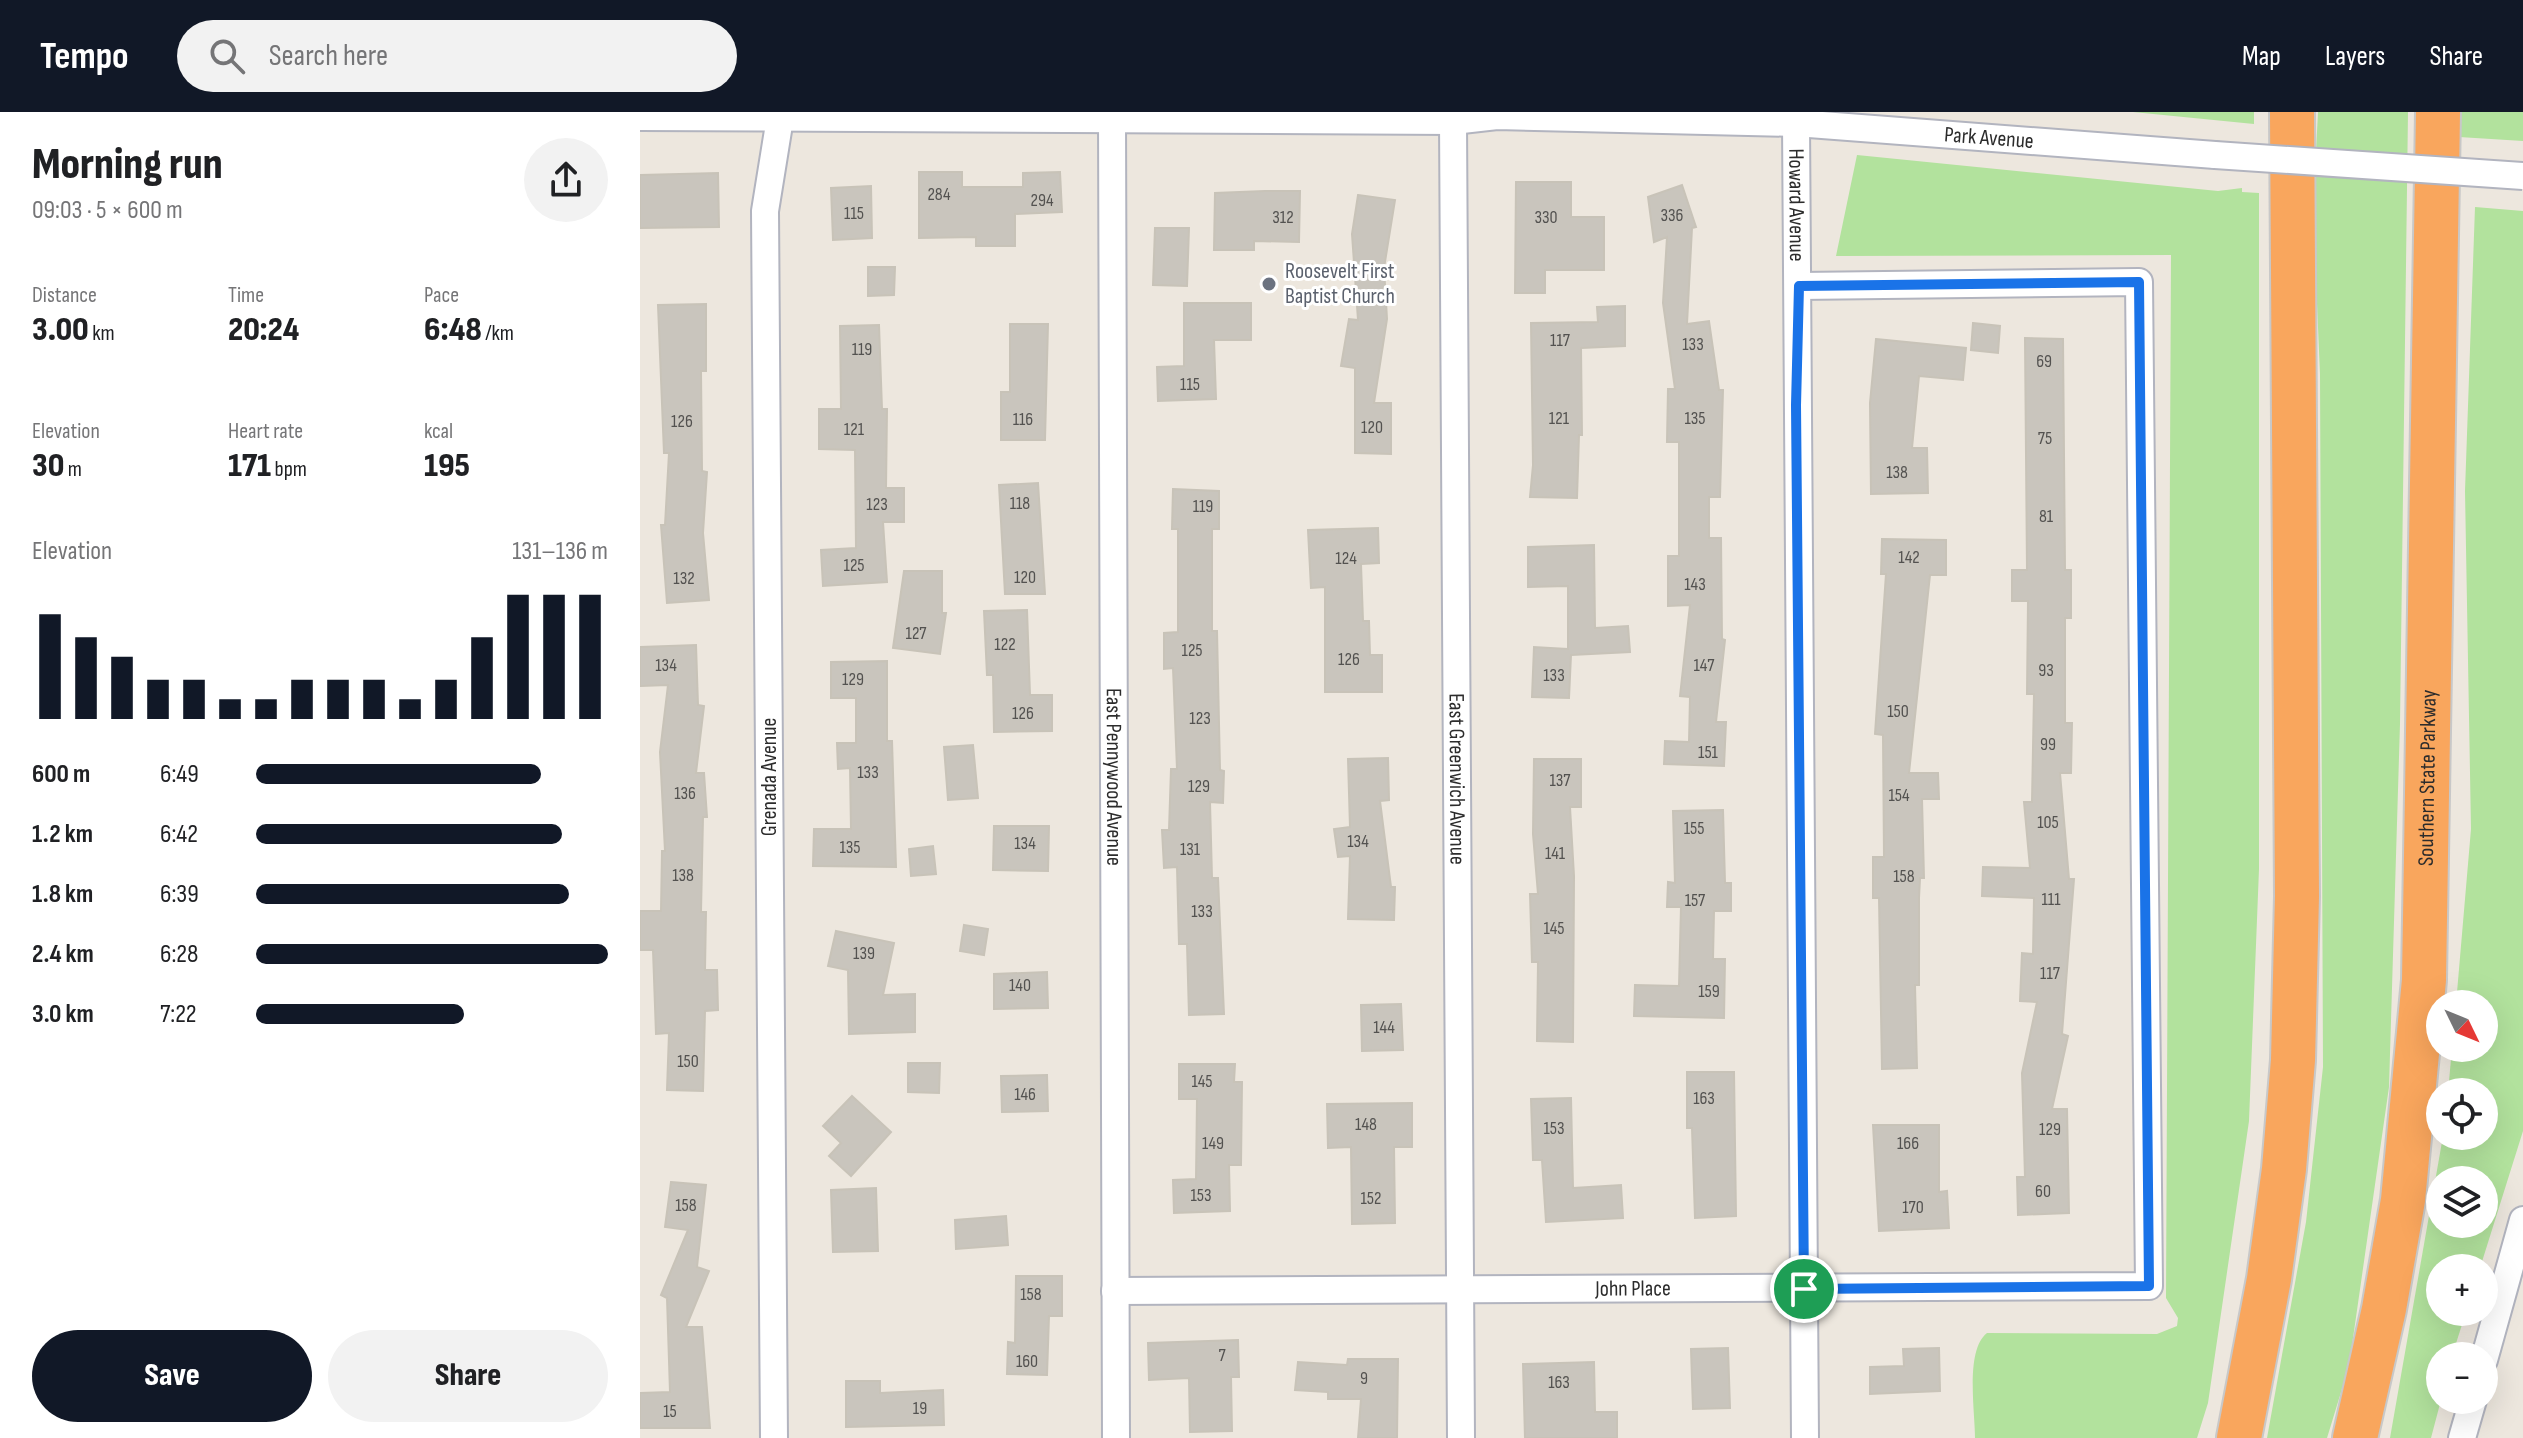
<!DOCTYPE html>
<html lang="en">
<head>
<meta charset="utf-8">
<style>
  body { margin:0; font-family:"Sofia Sans Condensed",sans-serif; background:#f2f2f2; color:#202124; height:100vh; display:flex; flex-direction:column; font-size:30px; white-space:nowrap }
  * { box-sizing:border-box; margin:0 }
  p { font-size:26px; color:#757577 }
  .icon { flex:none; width:44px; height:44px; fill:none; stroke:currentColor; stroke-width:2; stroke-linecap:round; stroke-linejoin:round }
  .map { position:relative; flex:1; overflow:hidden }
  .panel { display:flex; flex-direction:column; background:#fff; width:640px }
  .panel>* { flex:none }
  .needle { width:52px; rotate:133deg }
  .buttons { position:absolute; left:1786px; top:878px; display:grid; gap:16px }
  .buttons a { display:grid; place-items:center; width:72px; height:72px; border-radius:50%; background:#fff; box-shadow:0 8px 32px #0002; font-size:40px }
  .pin { position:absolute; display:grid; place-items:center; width:68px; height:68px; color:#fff; margin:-34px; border:4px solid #fff; border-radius:50%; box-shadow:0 2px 8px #0007 }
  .round { display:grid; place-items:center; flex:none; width:84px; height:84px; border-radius:42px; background:#f2f2f2 }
  .overview { display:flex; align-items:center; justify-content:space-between; height:136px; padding:0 32px }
  h1 { font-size:44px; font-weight:800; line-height:60px }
  .figures { display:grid; grid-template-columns:repeat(3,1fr); gap:12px; height:136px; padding:8px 32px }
  .figures div { display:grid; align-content:center }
  .figures b { font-size:34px; font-weight:800 }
  .figures small { font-size:22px; font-weight:400 }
  .figures p { font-size:22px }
  .chart { height:224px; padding:16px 32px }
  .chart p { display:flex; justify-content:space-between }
  .chart svg { width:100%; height:144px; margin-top:8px; stroke:#111827; stroke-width:6 }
  .primary-button { display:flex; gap:16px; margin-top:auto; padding:16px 32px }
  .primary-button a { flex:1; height:92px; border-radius:48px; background:#111827; color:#fff; font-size:32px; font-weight:800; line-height:92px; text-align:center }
  .primary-button a+a { background:#f2f2f2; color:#202124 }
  ul { padding:0 32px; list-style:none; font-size:26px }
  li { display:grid; grid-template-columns:128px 96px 1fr; align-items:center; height:60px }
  li i { height:20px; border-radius:10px; background:#111827 }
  header { display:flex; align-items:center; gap:48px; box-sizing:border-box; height:112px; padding:0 40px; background:#111827; color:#fff }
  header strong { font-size:38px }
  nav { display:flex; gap:44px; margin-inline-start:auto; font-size:28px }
  .search { width:560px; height:72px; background:#f2f2f2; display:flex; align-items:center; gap:20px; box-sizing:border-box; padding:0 28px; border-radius:44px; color:#757577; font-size:30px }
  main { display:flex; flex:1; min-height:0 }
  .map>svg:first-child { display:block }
  .green { fill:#b2e29d; fill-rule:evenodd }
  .building { fill:#c9c5bd; stroke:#c8c3b8; stroke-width:2 }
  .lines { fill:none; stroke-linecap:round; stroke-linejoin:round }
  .minor-casing { stroke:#b2b4bf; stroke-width:30 }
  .motorway-casing { stroke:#c8c8c8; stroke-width:48 }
  .minor { stroke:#fff; stroke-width:26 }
  .motorway { stroke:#f9a65d; stroke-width:44 }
  .minor-bridge-casing { stroke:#b2b4bf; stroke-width:30; stroke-linecap:butt }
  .minor-bridge { stroke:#fff; stroke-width:26 }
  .route-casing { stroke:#fff; stroke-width:16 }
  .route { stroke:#1a73e8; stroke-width:10 }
  .worship-dot { fill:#6b7280; stroke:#fff; stroke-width:3 }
  .labels { text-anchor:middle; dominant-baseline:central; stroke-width:6; stroke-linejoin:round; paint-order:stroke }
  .number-label { font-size:18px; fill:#535250 }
  .street-label { font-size:22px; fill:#2c2c2c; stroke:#fff }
  .worship-label { font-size:22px; fill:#5b616d; stroke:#fff; text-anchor:start }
</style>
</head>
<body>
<header>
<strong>Tempo</strong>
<div class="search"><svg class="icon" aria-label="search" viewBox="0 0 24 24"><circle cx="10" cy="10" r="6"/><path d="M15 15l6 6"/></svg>Search here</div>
<nav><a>Map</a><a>Layers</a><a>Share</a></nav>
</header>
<main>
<section class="panel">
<div class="overview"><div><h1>Morning run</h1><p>09:03 · 5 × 600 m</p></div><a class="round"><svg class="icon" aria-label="share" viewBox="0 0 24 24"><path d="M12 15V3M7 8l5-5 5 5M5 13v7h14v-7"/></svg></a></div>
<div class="figures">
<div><p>Distance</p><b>3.00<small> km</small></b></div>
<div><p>Time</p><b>20:24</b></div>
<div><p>Pace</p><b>6:48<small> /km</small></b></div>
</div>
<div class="figures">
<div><p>Elevation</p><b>30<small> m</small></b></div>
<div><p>Heart rate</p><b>171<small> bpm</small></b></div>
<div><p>kcal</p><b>195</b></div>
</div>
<div class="chart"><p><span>Elevation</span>131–136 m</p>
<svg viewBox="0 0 160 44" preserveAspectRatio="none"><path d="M5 44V12M15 44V19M25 44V25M35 44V32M45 44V32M55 44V38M65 44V38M75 44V32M85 44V32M95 44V32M105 44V38M115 44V32M125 44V19M135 44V6M145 44V6M155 44V6"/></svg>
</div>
<ul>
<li><b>600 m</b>6:49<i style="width:81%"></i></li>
<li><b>1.2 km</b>6:42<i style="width:87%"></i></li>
<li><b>1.8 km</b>6:39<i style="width:89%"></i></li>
<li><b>2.4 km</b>6:28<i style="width:100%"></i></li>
<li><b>3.0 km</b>7:22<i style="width:59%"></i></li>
</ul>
<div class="primary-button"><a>Save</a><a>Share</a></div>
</section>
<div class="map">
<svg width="1883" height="1326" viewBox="0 0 1883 1326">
  <rect width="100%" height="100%" fill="#ede7de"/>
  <path class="green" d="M 1493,0 L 1614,0 L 1614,12 Z
    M 1678,0 L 1768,0 L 1760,612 L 1749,975 L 1709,1254 L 1687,1326 L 1627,1326 L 1666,1110 L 1683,955 L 1680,262 L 1673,98 Z
    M 1821,0 L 1883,0 L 1883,29 L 1819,25 Z
    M 1217,43 L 1578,79 L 1602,76 L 1602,80 L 1619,81 L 1619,757 L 1609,1009 L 1568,1291 L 1557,1326 L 1335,1326 C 1335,1299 1325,1238 1347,1221 L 1517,1222 L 1537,1214 L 1538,1206 L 1526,1186 L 1531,143 L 1196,144 Z
    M 1835,95 L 1883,99 L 1883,1019 L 1840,1156 L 1800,1156 L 1800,1200 L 1826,1200 L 1812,1244 L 1800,1244 L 1801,1288 L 1791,1326 L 1750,1326 L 1803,1024 L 1844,1024 L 1844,980 L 1808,980 L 1812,936 L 1844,936 L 1844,892 L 1816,892 L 1831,717 L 1825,379 ZM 1844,1068 L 1844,1112 L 1800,1112 L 1800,1068 Z"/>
  <path class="building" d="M 279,60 L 322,60 L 322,75 L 383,75 L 383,61 L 420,60 L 422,100 L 375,102 L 375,134 L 336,134 L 336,125 L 279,126 Z
    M 78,61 L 79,115 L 0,116 L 0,63 Z
    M 876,70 L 931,70 L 931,105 L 964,105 L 964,158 L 905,158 L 905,181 L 875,181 Z
    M 1042,73 L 1056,115 L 1052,116 L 1047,212 L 1069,209 L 1079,278 L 1083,278 L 1080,385 L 1069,385 L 1069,426 L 1081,426 L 1082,527 L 1085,528 L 1076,610 L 1086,610 L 1084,654 L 1024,652 L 1025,629 L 1049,630 L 1050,585 L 1040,584 L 1050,493 L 1028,494 L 1028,444 L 1039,444 L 1039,330 L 1027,330 L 1028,277 L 1035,277 L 1023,191 L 1027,125 L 1014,130 L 1008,85 Z
    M 231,74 L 232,126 L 193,128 L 191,76 Z
    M 625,79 L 660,79 L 659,130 L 614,129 L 614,138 L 574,138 L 575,81 Z
    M 718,83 L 755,88 L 744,156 L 747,207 L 734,291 L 751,291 L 751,342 L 715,341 L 715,256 L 701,254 L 709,207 L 718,208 L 712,122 Z
    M 515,116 L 549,116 L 547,174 L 513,173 Z
    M 228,155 L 255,155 L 254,183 L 228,184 Z
    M 544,191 L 611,191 L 611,228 L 574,228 L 576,287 L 518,289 L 517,255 L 544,254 Z
    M 66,192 L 66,259 L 61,259 L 62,359 L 67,360 L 63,421 L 69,488 L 27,491 L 21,413 L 25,413 L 29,341 L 24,341 L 18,193 Z
    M 985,194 L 985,234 L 941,236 L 942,323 L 939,323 L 937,386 L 890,385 L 893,353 L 891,211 L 958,210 L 957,195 Z
    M 1333,211 L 1360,214 L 1358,241 L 1331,238 Z
    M 370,212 L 408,212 L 405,328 L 361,328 L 361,280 L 370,280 Z
    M 239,213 L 242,297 L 247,297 L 246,376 L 264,376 L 264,410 L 243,410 L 247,470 L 183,474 L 181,438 L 216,436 L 215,338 L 179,337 L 179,297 L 201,297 L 200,214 Z
    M 1385,226 L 1423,227 L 1425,458 L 1431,458 L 1431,506 L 1425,506 L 1425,611 L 1432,611 L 1431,661 L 1420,661 L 1429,767 L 1434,767 L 1422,922 L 1428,924 L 1412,997 L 1427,997 L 1429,1101 L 1378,1103 L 1377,1065 L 1385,1065 L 1382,961 L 1397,890 L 1380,889 L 1382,841 L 1393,842 L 1394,786 L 1342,784 L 1343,755 L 1390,756 L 1384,690 L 1392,690 L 1394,582 L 1387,582 L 1388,489 L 1372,489 L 1372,458 L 1387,458 Z
    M 1236,227 L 1326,236 L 1323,268 L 1279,264 L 1272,336 L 1287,336 L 1288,381 L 1231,382 L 1230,291 Z
    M 398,371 L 405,482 L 365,482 L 359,373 Z
    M 533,377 L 579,379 L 579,417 L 572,417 L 572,519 L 577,519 L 580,658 L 584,659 L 583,691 L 570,690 L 572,766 L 578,766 L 584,902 L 549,903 L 547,832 L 539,832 L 537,755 L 524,756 L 522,718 L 529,718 L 531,657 L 537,657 L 533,556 L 524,557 L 524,521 L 538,520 L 538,417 L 532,417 Z
    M 738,416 L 739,451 L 721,452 L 723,509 L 729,509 L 730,543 L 742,543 L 742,580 L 685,580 L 685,475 L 671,476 L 668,418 Z
    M 1242,427 L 1306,428 L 1306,463 L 1290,463 L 1269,661 L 1298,661 L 1299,687 L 1282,687 L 1284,766 L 1280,766 L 1279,786 L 1279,873 L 1275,873 L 1277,956 L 1242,957 L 1239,786 L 1233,786 L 1233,745 L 1244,745 L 1243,623 L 1235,622 L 1246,462 L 1241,462 Z
    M 954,433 L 955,516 L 988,514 L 990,540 L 931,543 L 929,586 L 892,585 L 894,535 L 928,537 L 928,474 L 888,475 L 888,435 Z
    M 264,459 L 302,459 L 302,501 L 306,501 L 300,542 L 253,536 Z
    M 387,498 L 390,583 L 412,583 L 412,619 L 354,620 L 353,563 L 347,563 L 344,499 Z
    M 56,533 L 58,593 L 64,594 L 56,661 L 64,661 L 67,705 L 63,705 L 61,800 L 66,800 L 65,858 L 77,858 L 78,898 L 65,899 L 63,979 L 27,978 L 29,921 L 16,922 L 13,838 L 0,838 L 0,799 L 21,799 L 22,739 L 25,739 L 20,640 L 28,573 L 0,574 L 0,535 Z
    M 247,549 L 247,629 L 252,629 L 256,755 L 173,754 L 174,717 L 211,717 L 210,656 L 198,657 L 197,631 L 216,631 L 216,586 L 191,586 L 191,550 Z
    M 333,633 L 338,686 L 308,688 L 304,635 Z
    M 748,646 L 749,688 L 740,689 L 751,775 L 755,775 L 754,808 L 708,807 L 710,744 L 698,745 L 694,717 L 710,715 L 708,647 Z
    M 894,647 L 941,647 L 941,695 L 930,695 L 934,764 L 933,930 L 897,929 L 898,850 L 892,850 L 890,782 L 898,782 L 893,722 Z
    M 1083,698 L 1085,771 L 1091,771 L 1091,799 L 1074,799 L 1073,847 L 1085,847 L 1084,906 L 994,904 L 995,873 L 1039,874 L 1041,795 L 1027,795 L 1028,770 L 1035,771 L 1033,699 Z
    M 354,714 L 409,714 L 408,759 L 353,758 Z
    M 293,734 L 296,762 L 271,764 L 269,737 Z
    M 324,813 L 348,817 L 344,843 L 320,839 Z
    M 196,819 L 254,831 L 243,883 L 275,882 L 275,920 L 209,922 L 208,858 L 188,854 Z
    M 407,860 L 408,896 L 354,897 L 354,862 Z
    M 761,892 L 763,938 L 722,939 L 721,893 Z
    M 268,951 L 300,951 L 299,981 L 268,980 Z
    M 539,952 L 595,952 L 594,970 L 602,970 L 601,1053 L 589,1053 L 590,1099 L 534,1101 L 533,1068 L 556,1067 L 557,987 L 539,987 Z
    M 1047,960 L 1094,960 L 1096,1104 L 1055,1106 L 1052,1016 L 1047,1016 Z
    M 407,963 L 408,999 L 362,1000 L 361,964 Z
    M 212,984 L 251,1020 L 211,1064 L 189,1044 L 201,1031 L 183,1014 Z
    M 931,986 L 933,1076 L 981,1073 L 983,1106 L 906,1110 L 902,1048 L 893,1048 L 891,987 Z
    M 772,991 L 772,1035 L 754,1035 L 755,1111 L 712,1112 L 711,1035 L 688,1036 L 687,992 Z
    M 1233,1013 L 1299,1013 L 1299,1080 L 1307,1079 L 1309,1116 L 1239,1119 Z
    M 31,1070 L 66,1073 L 57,1155 L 69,1159 L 46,1215 L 62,1215 L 70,1316 L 0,1316 L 0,1281 L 30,1280 L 27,1186 L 21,1183 L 48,1118 L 25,1115 Z
    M 236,1076 L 238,1139 L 193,1140 L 191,1078 Z
    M 366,1104 L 368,1133 L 316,1137 L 315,1108 Z
    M 376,1164 L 422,1164 L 422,1204 L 409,1204 L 407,1263 L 367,1262 L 368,1230 L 375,1231 Z
    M 598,1228 L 599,1265 L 591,1265 L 592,1319 L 550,1320 L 549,1266 L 509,1268 L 508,1231 Z
    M 1088,1236 L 1090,1296 L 1053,1297 L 1051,1237 Z
    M 1299,1236 L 1300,1279 L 1230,1282 L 1230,1255 L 1264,1254 L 1263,1237 Z
    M 708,1247 L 758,1247 L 757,1326 L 718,1326 L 721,1287 L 688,1287 L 688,1280 L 655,1278 L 658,1250 L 707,1253 Z
    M 954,1250 L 955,1300 L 977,1300 L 977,1326 L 885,1326 L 883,1252 Z
    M 206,1269 L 240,1269 L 240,1281 L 303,1278 L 304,1313 L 206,1315 Z"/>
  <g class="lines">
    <defs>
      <g id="minor">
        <path id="s1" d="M 0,5 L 813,9 L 857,4 L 1156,11 L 1575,43"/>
        <path id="s2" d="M 472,5 L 476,1326"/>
        <path id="s3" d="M 813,9 L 821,1326"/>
        <path id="s4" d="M 1156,11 L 1165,1326"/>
        <path id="s5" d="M 475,1179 L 1509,1174 L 1499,170 L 1159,174"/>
        <path d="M 1844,1248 L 1883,1108"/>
        <path d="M 134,1326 L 125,99 L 141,0"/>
        <path d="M 1822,1326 L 1833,1288"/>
      </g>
      <g id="motorway">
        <path d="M 1599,1326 L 1629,1167 L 1644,1057 L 1653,948 L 1657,784 L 1652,0"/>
        <path id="s6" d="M 1715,1326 L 1744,1197 L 1763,1088 L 1784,868 L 1798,0"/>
      </g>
    </defs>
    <use href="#minor" class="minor-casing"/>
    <use href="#motorway" class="motorway-casing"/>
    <use href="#minor" class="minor"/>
    <use href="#motorway" class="motorway"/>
    <defs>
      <path id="minor-bridge" d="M 1575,43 L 1883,64"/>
    </defs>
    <use href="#minor-bridge" class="minor-bridge-casing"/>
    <use href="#minor-bridge" class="minor-bridge"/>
  </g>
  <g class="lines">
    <defs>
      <path id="route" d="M 1499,170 L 1509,1174 L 1164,1177 L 1156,293 L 1159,174 Z"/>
    </defs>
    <use href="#route" class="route-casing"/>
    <use href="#route" class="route"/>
  </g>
  <circle class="worship-dot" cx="629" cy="172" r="8"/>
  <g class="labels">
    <g class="number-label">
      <text x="299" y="82">284</text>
      <text x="402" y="88">294</text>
      <text x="214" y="101">115</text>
      <text x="1032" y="103">336</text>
      <text x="643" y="105">312</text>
      <text x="906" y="105">330</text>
      <text x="920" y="228">117</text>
      <text x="1053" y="232">133</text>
      <text x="222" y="237">119</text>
      <text x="1404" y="249">69</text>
      <text x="550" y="272">115</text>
      <text x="919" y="306">121</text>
      <text x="1055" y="306">135</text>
      <text x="383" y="307">116</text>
      <text x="42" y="309">126</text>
      <text x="732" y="315">120</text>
      <text x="214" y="317">121</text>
      <text x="1405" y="326">75</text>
      <text x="1257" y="360">138</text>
      <text x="380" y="391">118</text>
      <text x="237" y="392">123</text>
      <text x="563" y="394">119</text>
      <text x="1406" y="404">81</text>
      <text x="1269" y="445">142</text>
      <text x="706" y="446">124</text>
      <text x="214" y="453">125</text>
      <text x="385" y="465">120</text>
      <text x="44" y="466">132</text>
      <text x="1055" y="472">143</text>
      <text x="276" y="521">127</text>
      <text x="365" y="532">122</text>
      <text x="552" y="538">125</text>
      <text x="709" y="547">126</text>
      <text x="26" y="553">134</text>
      <text x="1064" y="553">147</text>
      <text x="1406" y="558">93</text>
      <text x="914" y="563">133</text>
      <text x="213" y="567">129</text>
      <text x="1258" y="599">150</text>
      <text x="383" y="601">126</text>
      <text x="560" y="606">123</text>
      <text x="1408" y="632">99</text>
      <text x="1068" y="640">151</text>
      <text x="228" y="660">133</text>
      <text x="920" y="668">137</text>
      <text x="559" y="674">129</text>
      <text x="45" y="681">136</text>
      <text x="1259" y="683">154</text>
      <text x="1408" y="710">105</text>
      <text x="1054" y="716">155</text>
      <text x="718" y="729">134</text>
      <text x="385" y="731">134</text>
      <text x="210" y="735">135</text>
      <text x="550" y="737">131</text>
      <text x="915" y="741">141</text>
      <text x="43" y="763">138</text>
      <text x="1264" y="764">158</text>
      <text x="1411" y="787">111</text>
      <text x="1055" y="788">157</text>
      <text x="562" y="799">133</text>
      <text x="914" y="816">145</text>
      <text x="224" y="841">139</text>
      <text x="1410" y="861">117</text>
      <text x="380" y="873">140</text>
      <text x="1069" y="879">159</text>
      <text x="744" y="915">144</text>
      <text x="48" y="949">150</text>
      <text x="562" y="969">145</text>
      <text x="385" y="982">146</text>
      <text x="1064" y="986">163</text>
      <text x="726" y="1012">148</text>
      <text x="914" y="1016">153</text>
      <text x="1410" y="1017">129</text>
      <text x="573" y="1031">149</text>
      <text x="1268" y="1031">166</text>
      <text x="1403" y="1079">60</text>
      <text x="561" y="1083">153</text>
      <text x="731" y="1086">152</text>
      <text x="46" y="1093">158</text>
      <text x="1273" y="1095">170</text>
      <text x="391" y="1182">158</text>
      <text x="582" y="1243">7</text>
      <text x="387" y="1249">160</text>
      <text x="724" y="1266">9</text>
      <text x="919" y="1270">163</text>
      <text x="280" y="1296">19</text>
      <text x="30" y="1299">15</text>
    </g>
    <g class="street-label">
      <text stroke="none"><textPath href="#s1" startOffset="1350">Park Avenue</textPath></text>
      <text stroke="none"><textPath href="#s4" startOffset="82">Howard Avenue</textPath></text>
      <text transform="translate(129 665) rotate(-90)">Grenada Avenue</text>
      <text stroke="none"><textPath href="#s2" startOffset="660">East Pennywood Avenue</textPath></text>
      <text stroke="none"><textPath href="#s6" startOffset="666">Southern State Parkway</textPath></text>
      <text stroke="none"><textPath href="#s3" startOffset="658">East Greenwich Avenue</textPath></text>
      <text stroke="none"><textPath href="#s5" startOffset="518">John Place</textPath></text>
    </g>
    <g class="worship-label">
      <text x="645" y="159">Roosevelt First<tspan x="645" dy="25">Baptist Church</tspan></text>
    </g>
  </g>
</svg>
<div class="buttons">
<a><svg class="needle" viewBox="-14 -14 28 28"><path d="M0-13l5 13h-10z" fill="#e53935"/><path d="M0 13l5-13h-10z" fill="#757577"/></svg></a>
<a><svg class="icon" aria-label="locate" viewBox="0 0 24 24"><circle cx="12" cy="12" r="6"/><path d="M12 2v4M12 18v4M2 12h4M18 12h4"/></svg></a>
<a><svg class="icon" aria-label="layers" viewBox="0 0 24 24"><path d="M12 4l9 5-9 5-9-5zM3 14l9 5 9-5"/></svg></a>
<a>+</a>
<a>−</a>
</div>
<div class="pin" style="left:1164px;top:1177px;background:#1e9e55"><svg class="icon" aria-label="arrive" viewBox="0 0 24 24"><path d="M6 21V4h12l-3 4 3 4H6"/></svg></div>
</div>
</main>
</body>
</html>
